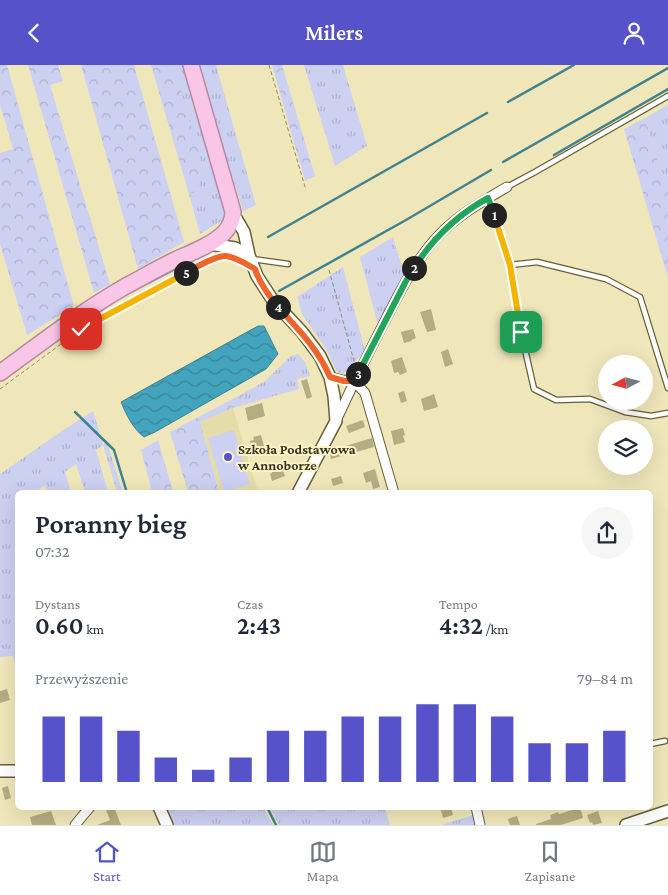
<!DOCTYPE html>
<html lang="pl">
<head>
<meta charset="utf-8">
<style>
  body { margin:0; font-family:"Crimson Pro",serif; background:#f6f6f7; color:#1f2937; height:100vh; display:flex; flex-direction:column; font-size:19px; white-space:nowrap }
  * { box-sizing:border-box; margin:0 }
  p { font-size:16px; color:#747a83 }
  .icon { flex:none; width:28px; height:28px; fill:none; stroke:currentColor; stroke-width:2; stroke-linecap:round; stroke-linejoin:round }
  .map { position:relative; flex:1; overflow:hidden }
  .details { position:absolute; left:15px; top:425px; width:638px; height:320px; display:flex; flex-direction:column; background:#fff; border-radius:8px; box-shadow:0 5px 20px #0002 }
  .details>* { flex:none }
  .needle { width:32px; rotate:263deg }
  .buttons { position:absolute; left:598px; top:290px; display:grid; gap:10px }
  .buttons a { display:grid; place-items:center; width:55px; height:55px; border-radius:50%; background:#fff; box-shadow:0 5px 20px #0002; font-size:25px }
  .pin { position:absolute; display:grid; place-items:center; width:42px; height:42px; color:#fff; margin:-21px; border-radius:10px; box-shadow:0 2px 8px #0006 }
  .km { position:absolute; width:25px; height:25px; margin:-12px; border-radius:50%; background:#222; color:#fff; font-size:14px; line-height:25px; text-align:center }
  .round { display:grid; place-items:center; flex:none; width:52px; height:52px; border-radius:26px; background:#f6f6f7 }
  .summary { display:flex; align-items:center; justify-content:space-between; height:85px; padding:0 20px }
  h1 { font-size:28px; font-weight:600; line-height:38px }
  .figures { display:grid; grid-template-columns:repeat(3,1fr); gap:8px; height:85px; padding:5px 20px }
  .figures div { display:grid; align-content:center }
  .figures b { font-size:25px; font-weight:600 }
  .figures small { font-size:14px; font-weight:400 }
  .figures p { font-size:14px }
  .chart { height:140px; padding:10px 20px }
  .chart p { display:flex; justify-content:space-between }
  .chart svg { width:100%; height:90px; margin-top:5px; stroke:#5653ca; stroke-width:6 }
  header { display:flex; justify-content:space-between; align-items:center; height:65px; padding:0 20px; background:#5653ca; color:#fff; font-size:22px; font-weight:600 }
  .tabs { display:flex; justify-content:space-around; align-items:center; height:70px; border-top:1px solid #e0e1e3; background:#fff; font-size:14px; color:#747a83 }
  .tabs a { display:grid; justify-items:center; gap:2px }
  .tabs .selected { color:#5653ca }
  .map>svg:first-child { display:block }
  .built { fill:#e5dca8 }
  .grass { fill:url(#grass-tufts) }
  .forest { fill:url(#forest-crowns) }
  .garden { fill:#ccd0f1 }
  .water { fill:url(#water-waves); stroke:#408390 }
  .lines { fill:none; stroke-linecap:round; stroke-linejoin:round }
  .stream { stroke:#408390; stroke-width:2.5 }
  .building { fill:#b5ad82 }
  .service-casing { stroke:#676037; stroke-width:7 }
  .minor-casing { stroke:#676037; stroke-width:11 }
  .tertiary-casing { stroke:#676037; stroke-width:14 }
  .trunk-casing { stroke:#b58aa0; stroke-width:18 }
  .path { stroke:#918c6d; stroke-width:1; stroke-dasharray:4 2.5; stroke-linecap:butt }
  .service { stroke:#fff; stroke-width:4.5 }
  .minor { stroke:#fff; stroke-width:9 }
  .tertiary { stroke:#fff; stroke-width:11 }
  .trunk { stroke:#fac6e8; stroke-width:15 }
  .split-1-casing { stroke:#fff; stroke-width:10 }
  .split-2-casing { stroke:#fff; stroke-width:10 }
  .split-3-casing { stroke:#fff; stroke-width:10 }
  .split-4-casing { stroke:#fff; stroke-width:10 }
  .split-5-casing { stroke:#fff; stroke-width:10 }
  .split-6-casing { stroke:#fff; stroke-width:10 }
  .split-1 { stroke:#f5b400; stroke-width:6 }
  .split-2 { stroke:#22a559; stroke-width:6 }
  .split-3 { stroke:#22a559; stroke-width:6 }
  .split-4 { stroke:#f0652b; stroke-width:6 }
  .split-5 { stroke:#f0652b; stroke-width:6 }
  .split-6 { stroke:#f5b400; stroke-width:6 }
  .poi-dot { fill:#5653ca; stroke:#fcf4c7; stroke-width:2 }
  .labels { text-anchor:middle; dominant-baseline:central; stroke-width:4; stroke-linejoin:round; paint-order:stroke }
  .poi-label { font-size:14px; font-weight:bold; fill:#383523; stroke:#fcf4c7; text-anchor:start }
</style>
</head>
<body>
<header><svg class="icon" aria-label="back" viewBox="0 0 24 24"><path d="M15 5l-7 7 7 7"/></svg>Milers<svg class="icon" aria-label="person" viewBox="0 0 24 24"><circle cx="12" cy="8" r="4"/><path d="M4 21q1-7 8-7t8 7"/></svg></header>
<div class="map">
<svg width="668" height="760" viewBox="0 0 668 760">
  <defs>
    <pattern id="grass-tufts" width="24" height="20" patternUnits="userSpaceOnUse" patternTransform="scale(1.25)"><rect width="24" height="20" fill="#ccd0f1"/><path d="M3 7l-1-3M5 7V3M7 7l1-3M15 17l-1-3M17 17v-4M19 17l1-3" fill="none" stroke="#b0b3ce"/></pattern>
    <pattern id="forest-crowns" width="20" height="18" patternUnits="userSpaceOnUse" patternTransform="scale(1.25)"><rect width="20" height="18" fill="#ccd0f1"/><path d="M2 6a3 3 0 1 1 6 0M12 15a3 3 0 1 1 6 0" fill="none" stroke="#b0b3ce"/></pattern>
    <pattern id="water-waves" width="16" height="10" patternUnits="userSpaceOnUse" patternTransform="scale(1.25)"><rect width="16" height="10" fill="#43a4be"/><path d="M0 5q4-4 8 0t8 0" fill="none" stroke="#39869a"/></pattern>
  </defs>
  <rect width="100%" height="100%" fill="#efe7ba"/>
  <path class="built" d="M 233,343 L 258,427 L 219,427 L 200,357 Z"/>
  <path class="grass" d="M 172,0 L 184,0 L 228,152 L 200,169 L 189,129 L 198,125 Z
    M 197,0 L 216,0 L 256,140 L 243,146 L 236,123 L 221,80 Z
    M 304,0 L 343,0 L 367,81 L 335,101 Z
    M 668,40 L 668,131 L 645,53 Z
    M 393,172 L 404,209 L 378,260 L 360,192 Z
    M 343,202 L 365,286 L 348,305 L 342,309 L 338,307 L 335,303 L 326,284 L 302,249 L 297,232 Z
    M 298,289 L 305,297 L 310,311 L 297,314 L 299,324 L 243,340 L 244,328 L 265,316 L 291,291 Z
    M 93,346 L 103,379 L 107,378 L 123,427 L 117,427 L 103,380 L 96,385 L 108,427 L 85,427 L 76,399 L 65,407 L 71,427 L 48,427 L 45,420 L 35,427 L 18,428 L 17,608 L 13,591 L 0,592 L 0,409 L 65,364 Z
    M 166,743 L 264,743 L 273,760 L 174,760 Z
    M 270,743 L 385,743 L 390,760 L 279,760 Z
    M 474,750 L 477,760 L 441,760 Z"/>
  <path class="forest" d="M 0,0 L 7,0 L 74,241 L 27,270 L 0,179 L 0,88 L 13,84 L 0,39 Z
    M 28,0 L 58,0 L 63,16 L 50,20 L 110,219 L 94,228 Z
    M 81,0 L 134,0 L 184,177 L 138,204 Z
    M 151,0 L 174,0 L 202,101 L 198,126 L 189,129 Z
    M 272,0 L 282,0 L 315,111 L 305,116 Z
    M 645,53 L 668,131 L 668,213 L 624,64 Z
    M 244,328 L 243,340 L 233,343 L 200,357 L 219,427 L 188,427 L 170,367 Z
    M 158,375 L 173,427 L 152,427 L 141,385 Z"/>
  <path class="garden" d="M 234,365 L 250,419 L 224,427 L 208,373 Z"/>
  <path class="water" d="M 258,261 L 264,261 L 278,289 L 266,304 L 155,367 L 144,372 C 133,364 126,349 121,337 Z"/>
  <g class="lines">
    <path class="stream" d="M 508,37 L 574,0
      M 554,90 L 668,24
      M 503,97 L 668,3
      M 268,172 L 487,48
      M 148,218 L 181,201
      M 279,226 L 406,155 L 491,105
      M 63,271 L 110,239
      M 75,347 L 114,385 L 127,428
      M 267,742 L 276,760"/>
  </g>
  <path class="building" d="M 431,244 L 436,265 L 427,267 L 420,247 Z
    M 413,264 L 416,273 L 411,275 L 412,276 L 404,278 L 401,267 Z
    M 448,284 L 453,299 L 445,302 L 441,287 Z
    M 402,292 L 407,307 L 400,310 L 398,307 L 394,308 L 391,296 Z
    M 307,314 L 312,332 L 307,334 L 301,316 Z
    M 404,326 L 407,336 L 401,338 L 398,328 Z
    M 434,329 L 438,342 L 424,346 L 421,334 Z
    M 262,338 L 265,351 L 248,356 L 245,343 Z
    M 363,355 L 365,362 L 349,368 L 346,361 Z
    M 403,363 L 405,370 L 403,371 L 405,377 L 394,380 L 391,366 Z
    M 261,370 L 265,385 L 259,386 L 260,389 L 253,391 L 250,376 L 254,375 L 253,372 Z
    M 372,373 L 374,382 L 331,394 L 329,386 Z
    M 281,400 L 285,411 L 272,416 L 270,409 L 272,408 L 270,403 Z
    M 375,404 L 380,422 L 373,424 L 371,416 L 366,418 L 363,408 Z
    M 341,411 L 343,418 L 333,421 L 331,414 Z
    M 7,624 L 10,635 L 0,638 L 0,626 Z
    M 8,721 L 11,733 L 5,735 L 2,723 Z
    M 111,742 L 114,742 L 121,760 L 97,760 L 110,755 L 106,745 Z
    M 440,742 L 451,742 L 453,750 L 443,753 Z
    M 571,742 L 580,742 L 583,753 L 561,760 L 536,760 L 536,759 L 551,754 L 550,750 L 558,747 L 559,749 L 572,745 Z
    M 51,746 L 56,760 L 32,760 L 30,752 Z
    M 598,746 L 602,758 L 593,760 L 592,757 L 590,758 L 587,750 Z
    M 517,751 L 520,760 L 510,760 L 508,754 Z"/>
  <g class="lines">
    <defs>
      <path id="service" d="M 507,122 L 535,107 L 668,31
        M 488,133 L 510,200 L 521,267 L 534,324 L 556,335 L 590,334 L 625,347 L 651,351 L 668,348
        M 252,194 L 288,199
        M 510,200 L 537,197 L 606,214 L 640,232 L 668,323
        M 650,679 L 665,676"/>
      <path id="minor" d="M 330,312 L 343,315 L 354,316 L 365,328 L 394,428
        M 336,356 C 352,321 369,287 386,254 C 401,225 416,194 439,170 C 458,150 483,136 507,122
        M 476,742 L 480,760
        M 75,760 L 90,742"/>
      <path id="tertiary" d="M 233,151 L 237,155 L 244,167 L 249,190 L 257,211 L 274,237 L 302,267 L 320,291 L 330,312 L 334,331 L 336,356 L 298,428
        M 209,179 L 235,183 L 249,190
        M 0,706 L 18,706
        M 159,742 L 167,760
        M 626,760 L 668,746"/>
      <path id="trunk" d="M 0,308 C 41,278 82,246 126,221 C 143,212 160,202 177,194 C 193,187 211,180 224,168 C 229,163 233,154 233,147 L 191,0"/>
    </defs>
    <use href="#service" class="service-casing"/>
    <use href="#minor" class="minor-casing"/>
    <use href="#tertiary" class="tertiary-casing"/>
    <use href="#trunk" class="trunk-casing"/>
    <path class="path" d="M 269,0 L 306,125
      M 329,205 L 354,296
      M 81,264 L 202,199 L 222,192
      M 0,324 L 76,268"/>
    <use href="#service" class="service"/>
    <use href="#minor" class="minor"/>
    <use href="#tertiary" class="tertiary"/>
    <use href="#trunk" class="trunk"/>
  </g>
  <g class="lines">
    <defs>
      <path id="split-1" d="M 494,150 L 510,200 L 521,267"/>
      <path id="split-2" d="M 414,203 C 433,173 457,150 488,133 L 494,150"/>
      <path id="split-3" d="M 358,309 L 406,216 L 414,203"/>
      <path id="split-4" d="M 278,242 C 298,264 318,284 330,312 L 344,316 L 354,316 L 358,309"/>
      <path id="split-5" d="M 186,208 C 194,203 217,190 226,191 C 236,192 246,199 255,204 C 259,217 269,231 278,242"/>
      <path id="split-6" d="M 81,264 L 186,208"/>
    </defs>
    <use href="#split-1" class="split-1-casing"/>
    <use href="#split-2" class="split-2-casing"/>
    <use href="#split-3" class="split-3-casing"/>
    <use href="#split-4" class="split-4-casing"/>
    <use href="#split-5" class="split-5-casing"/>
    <use href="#split-6" class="split-6-casing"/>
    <use href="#split-1" class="split-1"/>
    <use href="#split-2" class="split-2"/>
    <use href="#split-3" class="split-3"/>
    <use href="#split-4" class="split-4"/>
    <use href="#split-5" class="split-5"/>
    <use href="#split-6" class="split-6"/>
  </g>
  <circle class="poi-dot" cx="228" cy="392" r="5"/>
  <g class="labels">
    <g class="poi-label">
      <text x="238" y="384">Szkoła Podstawowa<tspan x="238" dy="16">w Annoborze</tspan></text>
    </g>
  </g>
</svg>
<div class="buttons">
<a><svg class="needle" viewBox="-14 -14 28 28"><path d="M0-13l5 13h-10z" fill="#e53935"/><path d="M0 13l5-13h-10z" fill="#747a83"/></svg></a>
<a><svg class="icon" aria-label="layers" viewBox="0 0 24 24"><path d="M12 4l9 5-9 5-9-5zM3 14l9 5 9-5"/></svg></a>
</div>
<div class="pin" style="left:521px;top:267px;background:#1e9e55"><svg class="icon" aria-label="arrive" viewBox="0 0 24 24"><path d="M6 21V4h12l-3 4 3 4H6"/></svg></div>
<div class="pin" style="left:81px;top:264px;background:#d93025"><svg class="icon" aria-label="check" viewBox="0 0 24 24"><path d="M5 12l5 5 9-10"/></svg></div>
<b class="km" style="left:494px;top:150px">1</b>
<b class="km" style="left:414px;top:203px">2</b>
<b class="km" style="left:358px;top:309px">3</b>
<b class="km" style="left:278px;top:242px">4</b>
<b class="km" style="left:186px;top:208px">5</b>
<section class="details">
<div class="summary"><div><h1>Poranny bieg</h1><p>07:32</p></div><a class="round"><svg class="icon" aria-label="share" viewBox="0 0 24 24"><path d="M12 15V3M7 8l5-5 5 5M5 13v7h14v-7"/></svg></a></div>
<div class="figures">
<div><p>Dystans</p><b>0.60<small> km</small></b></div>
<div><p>Czas</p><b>2:43</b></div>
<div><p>Tempo</p><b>4:32<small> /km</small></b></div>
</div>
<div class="chart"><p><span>Przewyższenie</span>79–84 m</p>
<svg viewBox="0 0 160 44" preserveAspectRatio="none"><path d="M5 44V12M15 44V12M25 44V19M35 44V32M45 44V38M55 44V32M65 44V19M75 44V19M85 44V12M95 44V12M105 44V6M115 44V6M125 44V12M135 44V25M145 44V25M155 44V19"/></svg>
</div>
</section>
</div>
<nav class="tabs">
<a class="selected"><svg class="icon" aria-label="home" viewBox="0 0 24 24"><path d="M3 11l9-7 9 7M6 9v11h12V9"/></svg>Start</a>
<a><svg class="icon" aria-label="map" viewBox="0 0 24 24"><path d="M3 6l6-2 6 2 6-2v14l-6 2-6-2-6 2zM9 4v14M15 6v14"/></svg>Mapa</a>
<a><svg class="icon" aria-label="saved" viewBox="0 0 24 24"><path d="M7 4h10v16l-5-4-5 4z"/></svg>Zapisane</a>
</nav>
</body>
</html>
